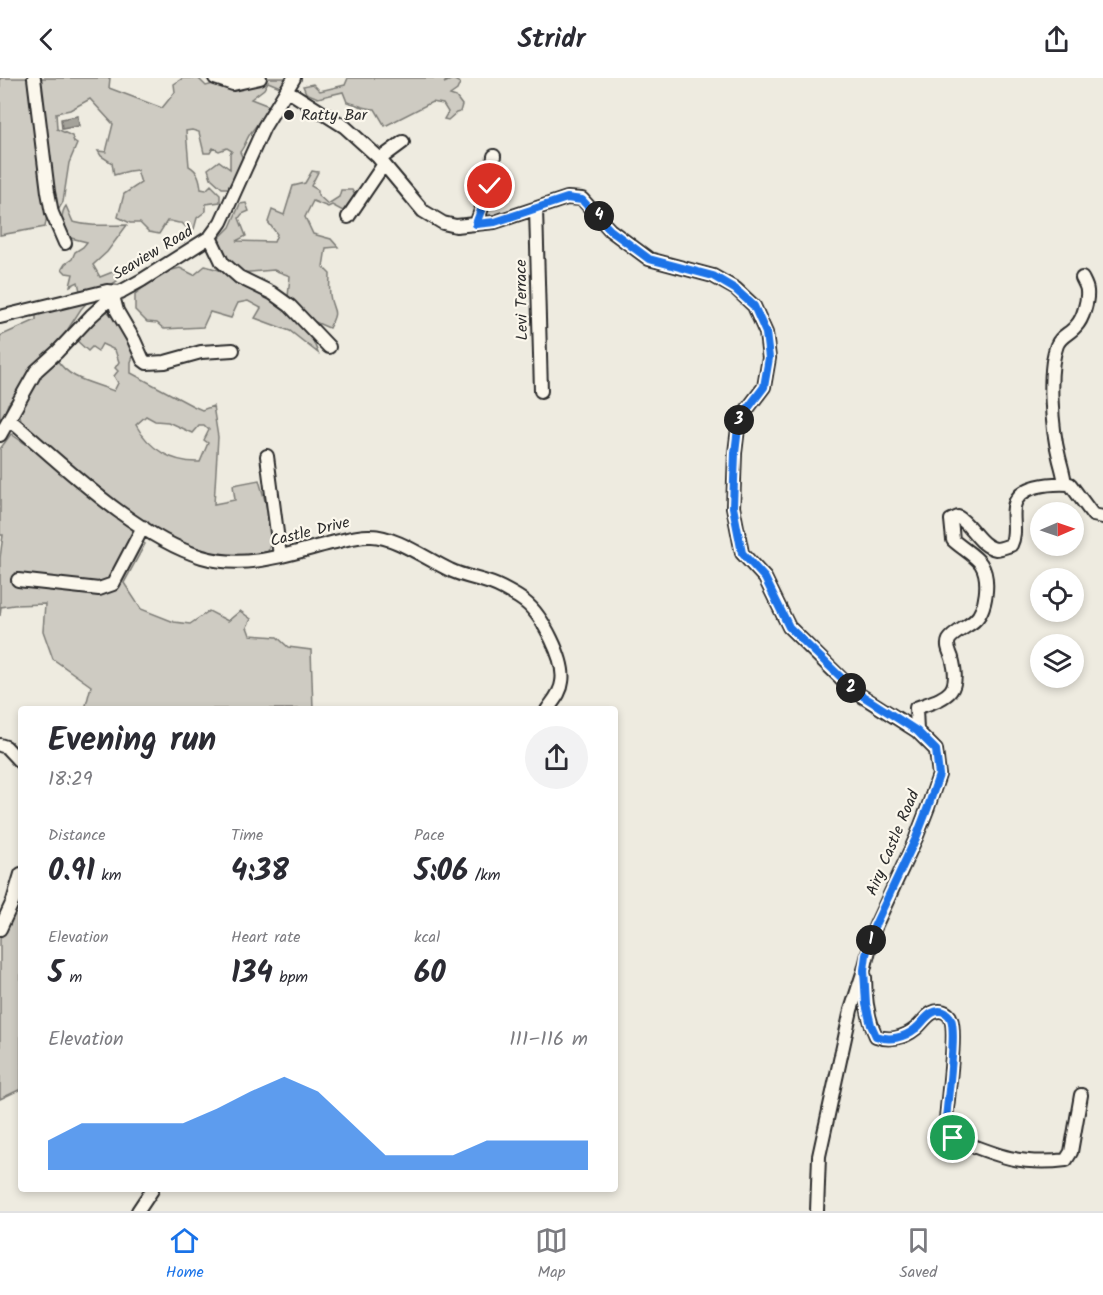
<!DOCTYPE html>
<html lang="en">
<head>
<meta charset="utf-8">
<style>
  body { margin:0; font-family:Kalam,sans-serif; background:#f2f2f3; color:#2b2b33; height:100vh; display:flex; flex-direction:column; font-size:22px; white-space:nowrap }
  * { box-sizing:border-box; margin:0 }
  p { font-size:20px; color:#7c7c81 }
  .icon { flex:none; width:33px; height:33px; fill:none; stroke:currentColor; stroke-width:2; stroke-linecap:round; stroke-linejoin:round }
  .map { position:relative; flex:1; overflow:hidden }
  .panel { position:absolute; left:18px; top:628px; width:600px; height:486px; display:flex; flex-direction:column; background:#fff; border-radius:6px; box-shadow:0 3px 9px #0003 }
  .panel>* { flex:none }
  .needle { width:39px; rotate:88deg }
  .buttons { position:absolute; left:1030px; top:424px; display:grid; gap:12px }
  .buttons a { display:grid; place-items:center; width:54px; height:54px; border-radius:50%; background:#fff; box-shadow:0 3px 9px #0003; font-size:30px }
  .pin { position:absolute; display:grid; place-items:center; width:51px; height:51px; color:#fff; margin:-26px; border:3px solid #fff; border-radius:50%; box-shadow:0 2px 6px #0007 }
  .km { position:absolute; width:30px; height:30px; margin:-15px; border-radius:50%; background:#222; color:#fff; font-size:16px; line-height:30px; text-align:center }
  .round { display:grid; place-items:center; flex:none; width:63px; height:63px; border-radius:32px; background:#f2f2f3 }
  .headline { display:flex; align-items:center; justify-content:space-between; height:102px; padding:0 30px }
  h1 { font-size:33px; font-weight:600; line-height:45px }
  .metrics { display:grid; grid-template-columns:repeat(3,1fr); gap:9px; height:102px; padding:6px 30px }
  .metrics div { display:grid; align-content:center }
  .metrics b { font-size:30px; font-weight:600 }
  .metrics small { font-size:16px; font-weight:400 }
  .metrics p { font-size:16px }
  .chart { height:168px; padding:12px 30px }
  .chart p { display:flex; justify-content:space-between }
  .chart svg { width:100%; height:108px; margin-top:6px; fill:#1a73e8; opacity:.7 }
  header { display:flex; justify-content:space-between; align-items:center; height:78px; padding:0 30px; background:#fff; font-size:27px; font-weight:600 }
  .tab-bar { display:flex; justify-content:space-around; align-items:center; height:84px; border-top:2px solid #e1e1e2; background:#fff; font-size:16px; color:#7c7c81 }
  .tab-bar a { display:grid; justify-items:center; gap:3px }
  .tab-bar .current { color:#1a73e8 }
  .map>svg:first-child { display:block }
  .green { fill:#cecbc2; stroke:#7c7b76; stroke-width:1.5; fill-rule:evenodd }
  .water { fill:#a4a29a; stroke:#74726e; stroke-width:1.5 }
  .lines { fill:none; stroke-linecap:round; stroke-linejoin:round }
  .street-casing { stroke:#2b2b2b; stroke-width:16 }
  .street { stroke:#fbf7ec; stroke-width:12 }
  .route-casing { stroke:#fff; stroke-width:12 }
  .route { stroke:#1a73e8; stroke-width:8 }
  .poi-dot { fill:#2b2b2b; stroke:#fbf7ec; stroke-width:2 }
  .labels { text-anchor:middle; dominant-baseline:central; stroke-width:4.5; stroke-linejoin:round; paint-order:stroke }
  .poi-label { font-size:16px; fill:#2b2b2b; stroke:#fbf7ec; text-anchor:start }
  .street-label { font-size:16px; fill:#2b2b2b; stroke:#fbf7ec }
</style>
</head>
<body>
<header><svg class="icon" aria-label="back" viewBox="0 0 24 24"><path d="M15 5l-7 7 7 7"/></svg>Stridr<svg class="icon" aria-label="share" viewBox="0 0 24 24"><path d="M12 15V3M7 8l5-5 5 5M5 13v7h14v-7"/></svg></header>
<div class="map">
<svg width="1103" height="1133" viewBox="0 0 1103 1133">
  <rect width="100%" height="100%" fill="#eeebe0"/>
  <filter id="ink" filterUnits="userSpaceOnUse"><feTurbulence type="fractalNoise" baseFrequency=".0167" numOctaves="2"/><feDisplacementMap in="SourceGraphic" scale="12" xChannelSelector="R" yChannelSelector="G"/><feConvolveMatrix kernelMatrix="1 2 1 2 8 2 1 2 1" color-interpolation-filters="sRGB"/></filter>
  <g filter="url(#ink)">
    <path class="green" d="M 0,0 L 28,0 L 47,137 L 45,149 L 0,157 Z
      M 36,0 L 110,0 L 109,10 L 162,30 L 175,14 L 174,6 L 183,0 L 198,0 L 206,8 L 221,4 L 241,8 L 267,0 L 286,0 L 280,9 L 268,4 L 264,11 L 251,21 L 269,28 C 264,38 259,44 252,53 C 247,59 245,68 240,74 L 244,83 L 228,110 L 222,110 L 211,100 L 208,91 L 219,83 L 230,91 L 230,76 L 232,73 L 227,70 L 219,73 L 213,70 L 210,75 L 204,75 L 199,54 L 192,52 L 186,53 L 189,88 C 198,93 200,101 201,111 L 206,112 L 211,107 L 220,116 L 220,124 L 206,126 L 206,133 L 197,140 L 194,151 L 190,153 L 182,145 C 176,146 173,142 167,143 L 159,156 L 149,154 L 140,145 L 130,145 L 118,139 L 124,116 L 141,105 L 137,92 L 129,93 L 114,97 L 112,85 L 101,78 L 98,73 L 106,74 L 113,46 L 90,21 L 70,32 L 56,35 L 57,51 L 72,58 L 74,64 L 77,66 L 69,85 L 63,124 L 55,137 Z
      M 348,0 L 449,0 L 444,5 L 453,1 L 460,5 L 457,12 L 450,17 L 456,19 L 462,27 L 460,34 L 456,35 L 448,42 L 444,41 L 448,34 L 443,26 L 432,24 L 385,48 L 375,31 C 364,31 357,26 347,24 L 343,14 L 318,20 L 306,15 L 303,8 L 313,6 L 320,13 L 345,7 Z
      M 312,93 L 318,94 L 311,108 L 318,112 L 318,117 L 328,126 L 339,119 L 341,112 L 352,112 L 355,117 L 343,133 L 332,127 L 328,129 L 313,123 L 305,139 L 313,156 L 331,161 L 338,169 L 326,170 L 323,189 L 330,196 C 330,203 329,210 330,217 C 332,235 340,230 329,250 L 306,240 L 299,229 L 288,219 L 290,198 L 274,192 L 238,195 L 213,166 L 230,149 L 240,126 L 246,125 L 249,133 L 242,136 L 239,140 L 246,158 L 236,163 L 274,164 L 277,156 L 268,144 L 272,132 L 284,137 L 293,108 L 305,105 Z
      M 66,128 L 73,144 C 91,149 108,147 127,147 L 107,174 L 93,187 L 100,199 L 115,193 L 122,194 L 117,203 L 92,219 L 81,231 L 59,265 L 8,326 L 0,349 L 0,258 L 36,242 L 36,232 L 54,228 L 80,213 L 78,204 L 70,208 L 73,196 L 66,195 L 62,191 L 65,186 L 72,181 L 75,174 L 83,169 L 87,164 L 67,159 C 63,149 59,137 66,128 Z
      M 205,188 L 223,193 L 239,206 L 286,230 L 312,260 L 318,275 L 290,253 L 255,240 L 261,230 L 248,223 L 238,225 L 231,240 L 210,234 L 203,249 L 164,251 L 157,245 L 147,244 L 135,232 L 135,216 L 164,194 L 180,190 L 194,197 Z
      M 104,230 L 120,246 L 134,276 L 131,284 L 131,295 L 193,328 L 202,332 L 213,328 L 218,359 L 214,426 L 235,422 L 233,407 L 259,402 C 265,424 276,451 268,474 C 248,477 227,479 208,473 C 139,454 75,392 22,346 L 19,334 L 36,298 L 57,282 C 70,302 92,304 114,313 L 118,305 L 114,298 L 118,293 L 115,290 L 119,284 L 115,272 L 102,266 L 98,273 L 92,269 L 88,273 L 74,260 ZM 146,338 L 155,343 L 168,344 L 192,355 L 199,347 L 204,347 L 209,352 L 204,362 L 208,365 L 200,384 C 172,385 149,371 136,347 Z
      M 11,356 L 62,391 L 134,452 L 113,493 L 140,462 L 145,466 L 124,505 L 141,531 L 174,544 L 190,546 L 209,533 L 228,543 L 240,533 L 251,541 L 247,549 L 250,557 L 277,559 L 288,569 L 311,572 L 313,631 L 85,631 L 91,608 L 53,581 L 43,553 L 45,526 L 14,527 L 1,529 L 0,538 L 0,480 L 3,457 L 0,457 L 0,371 Z
      M 21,820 L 21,1011 L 0,1021 L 0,860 Z"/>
    <path class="water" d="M 78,38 L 79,48 L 62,51 L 61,41 Z"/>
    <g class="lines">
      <defs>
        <path id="street" d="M 34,0 L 48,114 L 52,135 L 65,165
          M 215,0 L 233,6 L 260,0
          M 288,13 L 345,49 L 377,78 L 423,133 L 443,145 L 456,148 L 495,144 L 567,120 L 582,121 L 610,152 L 649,181 L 713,198 L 736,211 L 754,228 L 766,255 L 769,280 L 764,309 L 739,342 L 735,375 L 733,429 L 742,475 L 765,500 L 789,549 L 854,613 L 917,653 L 936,672 L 939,697 L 928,729 L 916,760 L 875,849 L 864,892 L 851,932 L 819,1078 L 817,1133
          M 380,81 L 403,64
          M 536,131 L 541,313
          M 348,139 L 384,86
          M 476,146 L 490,108 L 494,78
          M 210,159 L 222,184 L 239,199 L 272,215 L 290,228 L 329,269
          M 113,218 L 117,233 L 134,262 L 143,282 L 147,285 L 165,284 L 201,274 L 233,272
          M 0,239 L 107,213 L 121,214
          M 10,342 C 63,387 136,459 202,479 C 246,492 288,476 331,465 C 344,462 358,457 371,458 C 395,458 428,482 450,492 C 466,500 486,501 502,510 C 509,514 518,518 525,524 C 542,537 566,583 562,604 C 561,615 553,623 547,632
          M 0,357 L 36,293 L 57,274 L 91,238 L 113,218 L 142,202 L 210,159 L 221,144 L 264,49 L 294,0
          M 267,378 L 280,478
          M 1065,406 C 1064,396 1061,388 1059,379 C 1052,352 1047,293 1057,267 C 1061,257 1070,256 1076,248 C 1083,241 1088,223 1087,213 C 1087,209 1084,204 1082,200
          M 18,502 L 99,511 L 113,506 L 143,449
          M 917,653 L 916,630 C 946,619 962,617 952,580 C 950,574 946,568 949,562 C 952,556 968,548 974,543 C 987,532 990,500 981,486 C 976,478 960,469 953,462 L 951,442 L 958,439 C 971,446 980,469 996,471 C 1000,471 1007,468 1011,467 C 1017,454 1012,443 1014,429 C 1018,406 1052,405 1070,406 L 1093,437 L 1103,439
          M 0,667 L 6,669 L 21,685
          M 0,851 L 13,823 L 21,796
          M 865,899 C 865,920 867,939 876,958 C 889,963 904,960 915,951 C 921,947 925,939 932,935 C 939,931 948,933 951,941 C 957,957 947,1022 946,1043 L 947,1054 L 953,1060 C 995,1077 1020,1088 1066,1082 L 1071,1074 L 1081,1017
          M 138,1133 L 152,1112"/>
      </defs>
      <use href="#street" class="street-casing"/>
      <use href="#street" class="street"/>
    </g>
  </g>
  <g class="lines" filter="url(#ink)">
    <defs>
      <path id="route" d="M 490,108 L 476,146 L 495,144 L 567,120 L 582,122 L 610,152 L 649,181 L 713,198 L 735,211 L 754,228 L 766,255 L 769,280 L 764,309 L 739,342 L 735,375 L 733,429 L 742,475 L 765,500 L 789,549 L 855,613 L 917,653 L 936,672 L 939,697 L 928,729 L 916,760 L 874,849 L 866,877 L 864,892 L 866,926 L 871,947 L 876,958 C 889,963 904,960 915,951 C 921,947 925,939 932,935 C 939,931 947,933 951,941 C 957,957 947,1022 946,1043 L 947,1054 L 953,1060"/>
    </defs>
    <use href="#route" class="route-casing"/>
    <use href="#route" class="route"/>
  </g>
  <circle class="poi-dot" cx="289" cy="37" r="6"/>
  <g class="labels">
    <g class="poi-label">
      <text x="301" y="37">Ratty Bar</text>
    </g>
    <g class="street-label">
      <text transform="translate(153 175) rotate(-31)">Seaview Road</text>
      <text transform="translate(522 222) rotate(-91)">Levi Terrace</text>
      <text transform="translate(310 454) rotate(-14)">Castle Drive</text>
      <text transform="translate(893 765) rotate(-67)">Airy Castle Road</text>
    </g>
  </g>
</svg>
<div class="buttons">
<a><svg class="needle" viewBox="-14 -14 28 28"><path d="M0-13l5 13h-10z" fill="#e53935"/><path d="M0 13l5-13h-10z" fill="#7c7c81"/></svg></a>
<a><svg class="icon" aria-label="locate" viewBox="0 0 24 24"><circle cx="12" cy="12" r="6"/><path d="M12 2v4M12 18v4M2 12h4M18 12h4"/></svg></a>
<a><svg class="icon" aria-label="layers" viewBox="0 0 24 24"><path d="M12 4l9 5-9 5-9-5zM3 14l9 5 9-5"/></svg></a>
</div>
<div class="pin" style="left:953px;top:1060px;background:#1e9e55"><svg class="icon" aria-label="arrive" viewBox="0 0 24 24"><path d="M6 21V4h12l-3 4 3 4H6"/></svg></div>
<div class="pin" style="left:490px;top:108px;background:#d93025"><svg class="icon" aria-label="check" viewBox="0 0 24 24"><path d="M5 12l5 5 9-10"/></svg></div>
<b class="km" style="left:871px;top:862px">1</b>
<b class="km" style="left:851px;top:610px">2</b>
<b class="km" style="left:739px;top:342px">3</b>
<b class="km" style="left:599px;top:138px">4</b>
<section class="panel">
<div class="headline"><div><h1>Evening run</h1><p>18:29</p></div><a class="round"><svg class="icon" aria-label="share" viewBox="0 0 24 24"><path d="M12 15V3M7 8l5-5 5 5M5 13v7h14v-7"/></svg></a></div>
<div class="metrics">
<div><p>Distance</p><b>0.91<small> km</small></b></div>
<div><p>Time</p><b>4:38</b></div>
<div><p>Pace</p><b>5:06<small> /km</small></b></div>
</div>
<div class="metrics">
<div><p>Elevation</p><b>5<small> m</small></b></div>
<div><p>Heart rate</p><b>134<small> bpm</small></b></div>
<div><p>kcal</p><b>60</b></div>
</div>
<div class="chart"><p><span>Elevation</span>111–116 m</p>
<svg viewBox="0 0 160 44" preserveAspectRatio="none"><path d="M0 44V32L10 25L20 25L30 25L40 25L50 19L60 12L70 6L80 12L90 25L100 38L110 38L120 38L130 32L140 32L150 32L160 32V44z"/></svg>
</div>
</section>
</div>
<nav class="tab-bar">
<a class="current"><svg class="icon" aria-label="home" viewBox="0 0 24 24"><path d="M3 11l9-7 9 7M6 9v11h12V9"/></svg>Home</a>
<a><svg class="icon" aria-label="map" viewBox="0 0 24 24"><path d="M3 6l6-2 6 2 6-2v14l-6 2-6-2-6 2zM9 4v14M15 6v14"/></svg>Map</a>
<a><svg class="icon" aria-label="saved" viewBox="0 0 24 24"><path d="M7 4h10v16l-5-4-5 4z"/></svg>Saved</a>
</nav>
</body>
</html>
